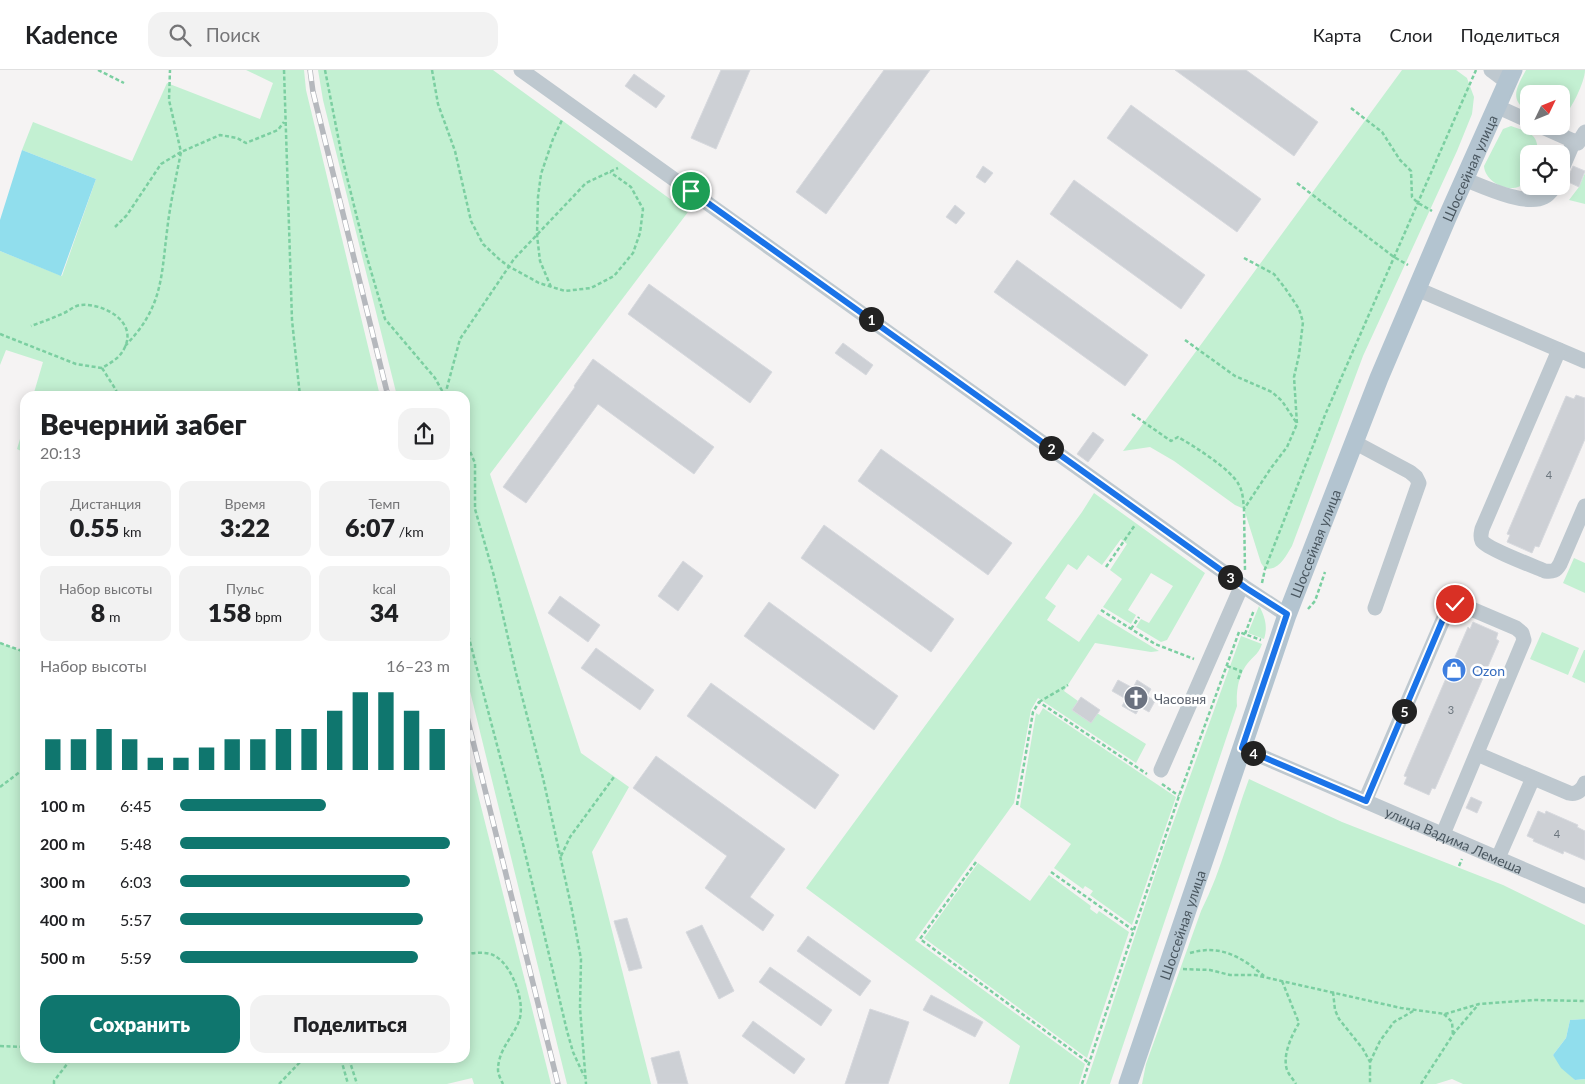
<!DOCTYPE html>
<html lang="ru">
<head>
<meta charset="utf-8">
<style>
  body { margin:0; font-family:Lato,sans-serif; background:#f2f2f2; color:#202124; height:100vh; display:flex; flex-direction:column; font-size:19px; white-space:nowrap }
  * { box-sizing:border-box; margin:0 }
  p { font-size:16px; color:#757577 }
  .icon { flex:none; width:28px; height:28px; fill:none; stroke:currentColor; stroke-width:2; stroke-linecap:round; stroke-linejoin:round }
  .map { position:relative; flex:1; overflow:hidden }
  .sheet { position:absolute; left:20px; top:321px; width:450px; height:672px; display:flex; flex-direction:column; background:#fff; border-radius:15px; box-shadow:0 2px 12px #0003 }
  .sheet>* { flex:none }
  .needle { width:32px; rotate:47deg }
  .tools { position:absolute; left:1520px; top:15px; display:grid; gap:10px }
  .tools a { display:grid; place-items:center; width:50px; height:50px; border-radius:10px; background:#fff; box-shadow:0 2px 12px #0003; font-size:25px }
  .pin { position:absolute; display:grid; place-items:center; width:42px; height:42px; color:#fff; margin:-21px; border:2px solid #fff; border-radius:50%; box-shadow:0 1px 5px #0007 }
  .km { position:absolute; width:25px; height:25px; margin:-12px; border-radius:50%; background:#222; color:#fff; font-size:14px; line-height:25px; text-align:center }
  .round { display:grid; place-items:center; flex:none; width:52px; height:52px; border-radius:15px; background:#f2f2f2 }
  .head { display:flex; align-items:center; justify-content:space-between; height:85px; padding:0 20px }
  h1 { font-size:28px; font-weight:800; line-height:38px }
  .stats { display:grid; grid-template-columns:repeat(3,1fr); gap:8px; height:85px; padding:5px 20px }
  .stats div { display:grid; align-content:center; border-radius:12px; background:#f2f2f2; text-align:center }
  .stats b { font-size:25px; font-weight:800 }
  .stats small { font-size:14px; font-weight:400 }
  .stats p { font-size:14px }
  .chart { height:140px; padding:10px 20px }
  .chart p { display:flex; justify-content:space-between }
  .chart svg { width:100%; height:90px; margin-top:5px; stroke:#0f766e; stroke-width:6 }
  .button { display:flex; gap:10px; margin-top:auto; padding:10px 20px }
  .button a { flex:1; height:58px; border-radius:15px; background:#0f766e; color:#fff; font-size:20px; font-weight:800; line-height:58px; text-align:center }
  .button a+a { background:#f2f2f2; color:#202124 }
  ul { padding:0 20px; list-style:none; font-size:16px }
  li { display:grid; grid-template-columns:80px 60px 1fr; align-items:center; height:38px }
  li i { height:12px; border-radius:6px; background:#0f766e }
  header { display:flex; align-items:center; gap:30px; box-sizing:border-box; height:70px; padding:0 25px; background:#fff; border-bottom:1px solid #e0e0e0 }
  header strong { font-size:24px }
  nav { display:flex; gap:28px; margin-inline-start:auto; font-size:18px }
  .search { width:350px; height:45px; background:#f2f2f2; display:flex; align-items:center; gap:12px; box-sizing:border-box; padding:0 18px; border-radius:15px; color:#757577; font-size:19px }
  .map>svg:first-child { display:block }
  .green { fill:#c3f0d2 }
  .water { fill:#91deed }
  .building { fill:#cdd0d5; stroke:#d7d9de }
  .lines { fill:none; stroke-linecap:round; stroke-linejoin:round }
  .path { stroke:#7bcfa1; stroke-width:2.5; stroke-dasharray:4 2.5; stroke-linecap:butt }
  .minor { stroke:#bec8cf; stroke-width:15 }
  .major { stroke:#b3c4d0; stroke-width:19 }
  .rail-casing { stroke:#b5b8bd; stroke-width:5.5 }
  .rail { stroke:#fff; stroke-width:4; stroke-dasharray:11; stroke-linecap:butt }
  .route-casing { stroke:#fff; stroke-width:10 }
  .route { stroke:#1a73e8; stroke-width:6 }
  .labels { text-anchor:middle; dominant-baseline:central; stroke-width:5; stroke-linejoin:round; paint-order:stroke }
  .number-label { font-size:11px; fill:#6b757d }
  .street-label { font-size:14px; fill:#4a5760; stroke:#fff }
  .shop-label { font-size:14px; fill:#366cbe; stroke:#fff; text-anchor:start }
  .worship-label { font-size:14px; fill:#5b616d; stroke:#fff; text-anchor:start }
</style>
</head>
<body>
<header>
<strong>Kadence</strong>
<div class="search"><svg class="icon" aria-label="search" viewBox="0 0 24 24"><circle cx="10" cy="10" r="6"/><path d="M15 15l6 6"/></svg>Поиск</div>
<nav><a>Карта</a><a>Слои</a><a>Поделиться</a></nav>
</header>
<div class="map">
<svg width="1585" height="1014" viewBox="0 0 1585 1014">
  <rect width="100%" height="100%" fill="#f5f3f3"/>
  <path class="green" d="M 246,0 L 304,0 L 306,20 L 380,326 L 33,326 L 43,292 L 6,280 L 0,295 L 0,181 L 62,206 L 96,109 L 22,80 L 33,52 L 132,91 L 167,13 L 260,49 L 273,13 Z
    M 318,0 L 493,0 L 688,142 L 490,404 L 581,683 L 629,717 L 592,782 L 651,1014 L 567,1014 L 465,601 L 465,326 L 397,326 L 323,30 Z
    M 1402,0 L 1456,0 L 1467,8 L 1474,27 L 1472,44 L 1457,81 L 1363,286 L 1292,476 C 1285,487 1280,500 1265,499 L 1261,493 L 1244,439 L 1235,435 L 1174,391 L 1150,377 L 1123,381 Z
    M 1526,0 L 1585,0 C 1585,12 1571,40 1562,49 L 1561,24 L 1529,24 L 1529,42 C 1508,30 1517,17 1526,0 Z
    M 1511,56 C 1527,62 1540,63 1537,84 L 1529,84 C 1529,91 1531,102 1528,108 C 1518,128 1485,115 1484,96 L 1503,59 Z
    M 1585,103 L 1585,134 L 1569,130 L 1579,117 Z
    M 25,352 L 25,383 L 17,379 Z
    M 1094,423 L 1205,503 L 1167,570 L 1161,572 L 1136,557 L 1141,549 L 1149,553 L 1173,516 L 1151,503 L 1128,540 L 1136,545 L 1131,554 L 1103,537 L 1122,509 L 1110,500 L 1127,474 L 1121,469 L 1102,495 L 1088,485 L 1077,500 L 1068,494 L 1045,528 L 1056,536 L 1047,550 L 1079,572 L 1098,544 L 1159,581 L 1151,582 L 1095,573 L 1064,621 L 1078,631 L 1072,640 L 1091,653 L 1097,643 L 1146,674 L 1136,693 L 1038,628 L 1031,640 L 1014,733 L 915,870 L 1085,994 L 1079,1014 L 1009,1014 L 1020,976 L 806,818 L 1082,442 Z
    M 1574,488 L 1585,493 L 1585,523 L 1563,513 Z
    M 1259,536 C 1265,546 1268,557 1264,569 L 1248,563 Z
    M 1542,562 L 1579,578 L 1568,605 L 1530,589 Z
    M 1241,566 L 1262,574 C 1258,586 1251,587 1245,597 C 1238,608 1236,623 1237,636 L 1110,1014 L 1086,1014 L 1164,778 Z
    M 0,573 L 25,582 L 25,989 L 465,989 L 465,673 L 551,1014 L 474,1014 L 472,1008 L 447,1014 L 0,1014 Z
    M 1584,580 L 1585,580 L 1585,613 L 1572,607 Z
    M 1043,638 L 1176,727 L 1132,855 L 1090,825 L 1093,821 L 1085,816 L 1083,819 L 1054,798 L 1071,774 L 1020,737 L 1036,643 L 1039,645 Z
    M 1249,709 L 1342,752 L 1503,815 L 1585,855 L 1585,949 L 1570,950 L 1566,968 L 1553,985 L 1575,1010 L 1585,1009 L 1585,1014 L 1463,1014 L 1452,1009 L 1436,1014 L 1142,1014 L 1146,994 L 1201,841 C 1222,800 1233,752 1249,709 Z
    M 978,793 L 1030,831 L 1049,805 L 1091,836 L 1090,839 L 1097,844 L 1099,841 L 1129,862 L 1087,988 L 924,868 Z"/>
  <path class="water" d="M 22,80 L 96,109 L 61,206 L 0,181 L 0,150 Z
    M 1585,949 L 1585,1009 L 1575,1010 L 1561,998 L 1553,985 L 1566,968 L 1570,950 Z"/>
  <path class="building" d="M 721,0 L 750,0 L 716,79 L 691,68 Z
    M 884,0 L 930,0 L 826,144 L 796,122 Z
    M 1175,0 L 1246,0 L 1318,52 L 1294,86 Z
    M 634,4 L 665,26 L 656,38 L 625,16 Z
    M 1131,35 L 1261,129 L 1237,162 L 1107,68 Z
    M 983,96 L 993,103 L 985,113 L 976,107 Z
    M 1573,96 L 1585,101 L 1579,117 L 1564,110 L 1569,105 Z
    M 1074,110 L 1205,205 L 1181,239 L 1050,144 Z
    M 955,135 L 965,143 L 956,154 L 946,147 Z
    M 1017,190 L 1148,285 L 1125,316 L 994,222 Z
    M 649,214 L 772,302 L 750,333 L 628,244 Z
    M 843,273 L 873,295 L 866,305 L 835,283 Z
    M 593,289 L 714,377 L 694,404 L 598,334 L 526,433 L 503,417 L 575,317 L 574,316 Z
    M 1576,325 L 1585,328 L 1585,369 L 1539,477 L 1535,476 L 1532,483 L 1507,472 L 1510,465 L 1507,464 L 1566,326 L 1574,329 Z
    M 1093,362 L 1104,370 L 1088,392 L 1077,384 Z
    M 881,379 L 1012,473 L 988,505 L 858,411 Z
    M 824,455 L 954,549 L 931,582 L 801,488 Z
    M 683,491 L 703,506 L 678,541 L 658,526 Z
    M 560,526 L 600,555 L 588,572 L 548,543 Z
    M 769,532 L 898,626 L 874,660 L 744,566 Z
    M 1473,552 L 1498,563 L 1496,569 L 1499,571 L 1435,719 L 1432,718 L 1429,725 L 1404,714 L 1407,707 L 1404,706 L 1468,557 L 1470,559 Z
    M 596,578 L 654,620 L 640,640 L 581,598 Z
    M 1118,610 L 1133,618 L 1137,610 L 1151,619 L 1147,626 L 1155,631 L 1149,642 L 1140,637 L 1136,644 L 1122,636 L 1126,629 L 1112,621 Z
    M 711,613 L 839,705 L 815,739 L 687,646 Z
    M 1081,627 L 1100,640 L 1091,653 L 1072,640 Z
    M 656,686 L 785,779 L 750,827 L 774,845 L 763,861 L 705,818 L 727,786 L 633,718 Z
    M 1471,727 L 1482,732 L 1477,743 L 1466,738 Z
    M 1538,741 L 1545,744 L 1546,741 L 1578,755 L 1577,757 L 1585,761 L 1585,790 L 1564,781 L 1563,784 L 1533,771 L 1534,769 L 1527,766 Z
    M 627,848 L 642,898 L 629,901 L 614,851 Z
    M 702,855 L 734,921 L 719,929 L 686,862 Z
    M 808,866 L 871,911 L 860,926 L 797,881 Z
    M 770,897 L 832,940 L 821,956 L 759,912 Z
    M 931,925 L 983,952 L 975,967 L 923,940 Z
    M 870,939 L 909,952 L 888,1014 L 845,1014 Z
    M 753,951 L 805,989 L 794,1004 L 742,966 Z
    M 679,981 L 688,1014 L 658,1014 L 651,988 Z"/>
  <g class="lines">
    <path class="path" d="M 98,0 L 124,13
      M 284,0 L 292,250 L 300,326
      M 325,0 L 342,87 L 366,184 L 385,249 L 435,308 L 445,326
      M 432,0 L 438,34 L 455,81 L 471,151 L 483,174 L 500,190 L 510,197 L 539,213 L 565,221 L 591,218 L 614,206 L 633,183 L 640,163 L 643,139 L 631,117 L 610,102
      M 1351,38 L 1382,62 L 1400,90 L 1411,101 L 1412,127 L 1418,133 L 1432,141
      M 1297,113 L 1394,187 L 1408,195
      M 115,157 L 127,145 L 161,94 L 181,82 L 169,30 L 170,0
      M 1244,188 L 1274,204 L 1285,218 L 1299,239 L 1303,252 L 1299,285 L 1294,307 L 1297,354 L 1287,377 L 1271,398 L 1244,439 L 1245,501
      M 551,217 L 540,191 L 537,165 L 538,127 L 541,104 L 553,69 L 562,50
      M 0,264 L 76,294 L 102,298 C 112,292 120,288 125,277 C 137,251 103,233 81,235 C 75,235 69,241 64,243 C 53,248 42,252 31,256
      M 1185,270 L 1235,306 L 1272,322 L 1282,331 L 1296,352
      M 125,276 C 162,238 161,210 167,161 C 170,134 176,108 181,82 L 220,65 L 237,68 L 246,73 L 278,60 L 284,52
      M 102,298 L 116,320 L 117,326
      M 445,325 L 460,269 L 514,189 L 586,113 L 618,98
      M 1132,344 L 1171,371 L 1178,367 C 1194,376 1232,400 1239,415 C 1243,422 1243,430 1244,438
      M 465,370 L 475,393 L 475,439 L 494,506 L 516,603 L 543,708 L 572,840 L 581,889 L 580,938 L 586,1014
      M 1106,497 L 1135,455
      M 1262,513 L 1265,499 L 1325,345 L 1476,0
      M 1308,539 L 1315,531 L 1325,502
      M 1101,540 L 1155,574 L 1194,589
      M 465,553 L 523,774 L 567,961 L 573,982 L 584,1006
      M 1131,559 L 1139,547
      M 1245,564 L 1254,540
      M 0,573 L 25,582
      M 1227,596 L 1241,601 L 1238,610
      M 1039,632 L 1068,615
      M 1162,714 L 1179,726
      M 0,717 L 25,698
      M 1017,735 L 1033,642 L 1039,632 L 1147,704
      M 561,786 L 570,767 L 614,707
      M 976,792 L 920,869 L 1089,993
      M 1459,796 L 1462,789
      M 1051,802 L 1133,860
      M 1190,883 C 1220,874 1242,887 1264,906
      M 465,884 C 474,883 487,881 495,886 C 512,895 526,933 519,951 C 513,967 498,980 498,1000 C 498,1004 501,1010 503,1014
      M 1183,899 L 1210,900 L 1230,905 L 1255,905 L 1401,938 L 1445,944 L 1479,934 L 1534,930 L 1585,931
      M 1282,911 L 1299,953 C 1292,965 1282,985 1287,1000 C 1289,1005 1293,1009 1296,1014
      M 1333,922 L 1335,940 L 1339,949 L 1363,979 L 1370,992 L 1370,1014
      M 1444,944 L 1452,952 L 1453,966
      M 0,976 L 25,977
      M 341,989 L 348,1014
      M 349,989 L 357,1014
      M 1370,992 L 1380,971 L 1394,952 L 1415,940
      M 54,1014 L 54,1011 L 71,989
      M 279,1014 L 303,989
      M 1082,1014 L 1179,726 L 1239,562 L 1261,570
      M 1421,1014 L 1454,963 L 1478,935"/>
    <g class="minor">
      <path d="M 521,0 L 1246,518 L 1287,545"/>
      <path d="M 1491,0 L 1507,12"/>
      <path d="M 1496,36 L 1529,51"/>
      <path d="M 1540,56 L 1578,73 L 1585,62"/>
      <path d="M 1561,101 L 1574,71"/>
      <path d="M 1464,109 C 1482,116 1526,137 1544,127 C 1549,125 1552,120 1555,116"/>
      <path d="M 1417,219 L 1585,291"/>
      <path d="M 1559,280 L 1482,459 C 1481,464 1480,467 1482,471 C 1488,479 1533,496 1545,501 C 1553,502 1556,501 1560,494 L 1585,436"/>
      <path d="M 1354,372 L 1410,402 L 1416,407 L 1419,413 L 1375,538"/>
      <path id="s1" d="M 1242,678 L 1585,826"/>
      <path d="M 1477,684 L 1569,723 C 1577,725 1582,720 1585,713"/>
      <path d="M 1161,700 L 1242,515"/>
      <path d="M 1365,731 L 1446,543 L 1450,537 L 1455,534 L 1462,535 L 1516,558 L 1522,563 L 1524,570 L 1443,764"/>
      <path d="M 1498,788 L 1533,708"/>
    </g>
    <path class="major" id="s2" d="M 1128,1014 L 1287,545 L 1379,308 L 1447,148 L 1513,0"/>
    <defs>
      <path id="rail" d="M 310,0 L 313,22 L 388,326
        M 465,639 L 558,1014"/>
    </defs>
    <use href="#rail" class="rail-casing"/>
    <use href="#rail" class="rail"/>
  </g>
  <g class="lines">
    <defs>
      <path id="route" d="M 691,121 L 1246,518 L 1287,544 L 1242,678 L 1366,731 L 1446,542 L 1450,537 L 1455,534"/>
    </defs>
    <use href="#route" class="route-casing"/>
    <use href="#route" class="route"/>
  </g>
  <defs>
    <symbol id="shop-disc" viewBox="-11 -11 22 22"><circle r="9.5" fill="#3f7fe0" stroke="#fff"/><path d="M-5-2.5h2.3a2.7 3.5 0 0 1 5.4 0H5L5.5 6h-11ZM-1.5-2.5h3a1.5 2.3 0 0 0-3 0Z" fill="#fff"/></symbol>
    <symbol id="church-disc" viewBox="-11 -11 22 22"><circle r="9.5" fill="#6b7280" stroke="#fff"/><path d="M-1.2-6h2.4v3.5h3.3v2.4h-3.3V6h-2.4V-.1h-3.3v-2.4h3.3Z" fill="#fff"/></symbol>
  </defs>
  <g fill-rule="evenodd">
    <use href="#shop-disc" x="1440" y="586" width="28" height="28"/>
    <use href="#church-disc" x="1122" y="614" width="28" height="28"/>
  </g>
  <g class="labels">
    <g class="number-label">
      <text x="1549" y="404">4</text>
      <text x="1451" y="639">3</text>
      <text x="1557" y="763">4</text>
    </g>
    <g class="street-label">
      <text stroke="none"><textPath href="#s2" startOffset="978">Шоссейная улица</textPath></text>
      <text stroke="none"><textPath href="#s2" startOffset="572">Шоссейная улица</textPath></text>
      <text stroke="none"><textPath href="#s1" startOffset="231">улица Вадима Лемеша</textPath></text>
      <text stroke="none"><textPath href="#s2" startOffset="168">Шоссейная улица</textPath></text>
    </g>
    <g class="shop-label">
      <text x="1472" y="600">Ozon</text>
    </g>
    <g class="worship-label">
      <text x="1154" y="628">Часовня</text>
    </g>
  </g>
</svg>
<div class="tools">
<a><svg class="needle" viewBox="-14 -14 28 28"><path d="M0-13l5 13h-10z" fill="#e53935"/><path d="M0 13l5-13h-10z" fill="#757577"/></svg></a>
<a><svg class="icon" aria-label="locate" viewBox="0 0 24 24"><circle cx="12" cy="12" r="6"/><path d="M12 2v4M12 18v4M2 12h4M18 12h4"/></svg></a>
</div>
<div class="pin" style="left:691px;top:121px;background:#1e9e55"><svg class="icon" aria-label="arrive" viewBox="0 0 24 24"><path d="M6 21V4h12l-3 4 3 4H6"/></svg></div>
<div class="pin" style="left:1455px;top:534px;background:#d93025"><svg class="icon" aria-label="check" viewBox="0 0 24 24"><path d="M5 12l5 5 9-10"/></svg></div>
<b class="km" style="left:871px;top:249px">1</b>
<b class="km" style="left:1051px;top:378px">2</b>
<b class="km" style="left:1230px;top:507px">3</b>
<b class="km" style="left:1253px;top:683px">4</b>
<b class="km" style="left:1404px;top:641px">5</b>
<section class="sheet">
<div class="head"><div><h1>Вечерний забег</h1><p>20:13</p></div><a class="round"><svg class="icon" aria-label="share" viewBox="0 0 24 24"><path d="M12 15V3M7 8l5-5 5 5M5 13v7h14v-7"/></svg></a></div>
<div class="stats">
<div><p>Дистанция</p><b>0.55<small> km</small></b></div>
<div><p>Время</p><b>3:22</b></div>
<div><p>Темп</p><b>6:07<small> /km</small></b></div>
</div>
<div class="stats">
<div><p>Набор высоты</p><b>8<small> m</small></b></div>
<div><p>Пульс</p><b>158<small> bpm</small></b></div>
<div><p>kcal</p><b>34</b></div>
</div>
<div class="chart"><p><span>Набор высоты</span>16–23 m</p>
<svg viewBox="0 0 160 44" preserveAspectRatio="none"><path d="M5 44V29M15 44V29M25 44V24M35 44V29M45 44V38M55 44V38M65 44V33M75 44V29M85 44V29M95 44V24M105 44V24M115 44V15M125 44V6M135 44V6M145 44V15M155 44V24"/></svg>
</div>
<ul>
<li><b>100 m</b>6:45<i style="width:54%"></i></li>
<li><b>200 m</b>5:48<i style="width:100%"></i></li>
<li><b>300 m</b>6:03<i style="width:85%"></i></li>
<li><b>400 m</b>5:57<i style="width:90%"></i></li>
<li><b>500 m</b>5:59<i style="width:88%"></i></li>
</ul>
<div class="button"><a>Сохранить</a><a>Поделиться</a></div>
</section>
</div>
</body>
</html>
